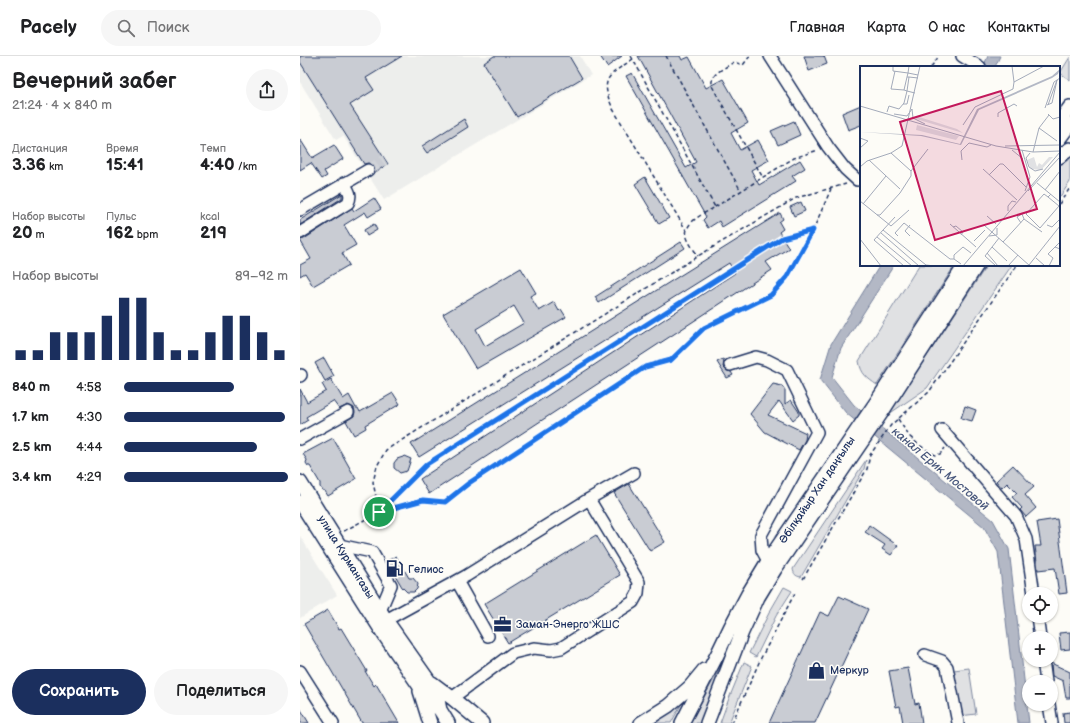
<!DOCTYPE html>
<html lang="ru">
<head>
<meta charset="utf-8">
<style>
  body { margin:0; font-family:"Balsamiq Sans",sans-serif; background:#f6f6f6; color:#202124; height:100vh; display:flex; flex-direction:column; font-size:15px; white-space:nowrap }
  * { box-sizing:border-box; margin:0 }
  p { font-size:13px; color:#757577 }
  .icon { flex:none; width:22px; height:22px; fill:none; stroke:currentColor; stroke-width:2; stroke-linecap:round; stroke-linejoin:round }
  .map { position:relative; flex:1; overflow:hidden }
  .side { display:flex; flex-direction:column; background:#fff; width:300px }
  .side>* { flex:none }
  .fabs { position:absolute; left:722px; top:531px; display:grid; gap:8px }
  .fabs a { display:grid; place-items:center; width:36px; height:36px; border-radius:50%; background:#fff; box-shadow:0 1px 3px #0004; font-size:20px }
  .pin { position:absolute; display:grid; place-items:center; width:34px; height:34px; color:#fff; margin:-17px; border:2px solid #fff; border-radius:50%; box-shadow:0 1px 4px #0007 }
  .round { display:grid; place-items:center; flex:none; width:42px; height:42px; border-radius:21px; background:#f6f6f6 }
  .head { display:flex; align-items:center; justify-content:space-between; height:68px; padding:0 12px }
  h1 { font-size:22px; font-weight:800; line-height:30px }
  .stats { display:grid; grid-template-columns:repeat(3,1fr); gap:6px; height:68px; padding:4px 12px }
  .stats div { display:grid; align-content:center }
  .stats b { font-size:17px; font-weight:800 }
  .stats small { font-size:11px; font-weight:400 }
  .stats p { font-size:11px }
  .chart { height:112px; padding:8px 12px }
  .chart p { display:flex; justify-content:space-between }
  .chart svg { width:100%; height:72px; margin-top:4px; stroke:#1b2f5e; stroke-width:6 }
  .primary-button { display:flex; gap:8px; margin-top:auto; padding:8px 12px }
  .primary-button a { flex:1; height:46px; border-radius:24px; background:#1b2f5e; color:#fff; font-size:16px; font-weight:800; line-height:46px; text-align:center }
  .primary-button a+a { background:#f6f6f6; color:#202124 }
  ul { padding:0 12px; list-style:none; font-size:13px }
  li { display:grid; grid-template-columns:64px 48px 1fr; align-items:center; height:30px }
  li i { height:10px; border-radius:5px; background:#1b2f5e }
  header { display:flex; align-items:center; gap:24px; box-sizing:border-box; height:56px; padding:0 20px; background:#fff; border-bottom:1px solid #e0e0e0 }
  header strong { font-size:19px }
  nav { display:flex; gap:22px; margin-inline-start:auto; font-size:14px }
  .search { width:280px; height:36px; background:#f6f6f6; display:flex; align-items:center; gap:10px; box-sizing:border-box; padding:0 14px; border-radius:22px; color:#757577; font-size:15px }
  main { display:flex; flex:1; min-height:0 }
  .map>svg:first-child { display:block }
  .built { fill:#edeeec }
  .green { fill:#e0e1e3; stroke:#7e88a0 }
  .water { fill:#b3b8c5; stroke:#76819c }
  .building { fill:#c9ccd3; stroke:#1b2f5e; fill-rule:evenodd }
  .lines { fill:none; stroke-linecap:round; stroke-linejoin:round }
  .minor-tunnel { stroke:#d0d3d8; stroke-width:11; stroke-dasharray:11 5.5; stroke-linecap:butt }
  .minor-casing { stroke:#1b2f5e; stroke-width:14 }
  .major-casing { stroke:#1b2f5e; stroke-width:16 }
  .path { stroke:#1b2f5e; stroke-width:1.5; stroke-dasharray:4 3; stroke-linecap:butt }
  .minor { stroke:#fdfcf7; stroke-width:11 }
  .major { stroke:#fdfcf7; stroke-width:13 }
  .route-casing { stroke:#fff; stroke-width:8 }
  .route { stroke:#1a73e8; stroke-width:5 }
  .labels { text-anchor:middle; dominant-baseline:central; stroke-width:3; stroke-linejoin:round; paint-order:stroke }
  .street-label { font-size:11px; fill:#1b2f5e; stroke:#fdfcf7 }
  .poi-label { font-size:11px; fill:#1b2f5e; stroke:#fdfcf7; text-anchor:start }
  .water-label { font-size:12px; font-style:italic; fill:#49587d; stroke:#fdfcf7 }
  .inset-road { fill:none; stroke:#a3aaba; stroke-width:1 }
  .view { fill:#c2185b; fill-opacity:0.15; stroke:#c2185b; stroke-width:2 }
  .inset-edge { fill:none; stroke:#1b2f5e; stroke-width:2 }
</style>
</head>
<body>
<header>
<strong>Pacely</strong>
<div class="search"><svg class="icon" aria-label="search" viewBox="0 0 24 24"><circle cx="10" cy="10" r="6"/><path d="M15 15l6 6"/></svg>Поиск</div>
<nav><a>Главная</a><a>Карта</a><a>О нас</a><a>Контакты</a></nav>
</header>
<main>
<section class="side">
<div class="head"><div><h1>Вечерний забег</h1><p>21:24 · 4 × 840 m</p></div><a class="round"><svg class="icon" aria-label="share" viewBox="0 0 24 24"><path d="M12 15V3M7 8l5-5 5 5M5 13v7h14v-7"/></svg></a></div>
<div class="stats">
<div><p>Дистанция</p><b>3.36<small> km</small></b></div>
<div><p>Время</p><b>15:41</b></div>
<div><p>Темп</p><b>4:40<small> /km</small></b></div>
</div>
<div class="stats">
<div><p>Набор высоты</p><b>20<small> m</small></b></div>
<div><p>Пульс</p><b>162<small> bpm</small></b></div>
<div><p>kcal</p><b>219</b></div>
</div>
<div class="chart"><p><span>Набор высоты</span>89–92 m</p>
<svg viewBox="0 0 160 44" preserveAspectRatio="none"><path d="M5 44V38M15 44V38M25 44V27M35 44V27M45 44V27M55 44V17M65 44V6M75 44V6M85 44V27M95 44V38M105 44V38M115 44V27M125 44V17M135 44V17M145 44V27M155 44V38"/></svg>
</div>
<ul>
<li><b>840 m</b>4:58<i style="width:67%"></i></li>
<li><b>1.7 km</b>4:30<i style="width:98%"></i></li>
<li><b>2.5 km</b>4:44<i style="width:81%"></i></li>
<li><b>3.4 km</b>4:29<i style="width:100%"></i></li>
</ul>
<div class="primary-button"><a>Сохранить</a><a>Поделиться</a></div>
</section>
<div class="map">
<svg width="770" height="667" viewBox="0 0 770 667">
  <rect width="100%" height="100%" fill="#fdfcf7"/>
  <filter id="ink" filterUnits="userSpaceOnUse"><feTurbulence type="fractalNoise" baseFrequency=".025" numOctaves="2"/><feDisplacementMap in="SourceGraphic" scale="8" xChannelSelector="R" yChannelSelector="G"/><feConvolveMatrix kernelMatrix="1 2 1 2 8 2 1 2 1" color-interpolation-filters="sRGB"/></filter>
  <g filter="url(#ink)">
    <path class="built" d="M 0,0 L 280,0 L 291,19 L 84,144 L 43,80 L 36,84 L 0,26 Z
      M 0,480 L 37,539 L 0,562 Z"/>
    <path class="green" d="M 770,1 L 770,24 L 760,17 Z
      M 770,98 L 770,126 L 759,142 L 759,109 L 762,103 Z
      M 619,209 L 655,209 L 577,329 C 567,322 561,318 559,305 Z
      M 687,209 L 712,209 L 627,332 L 589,358 Z
      M 566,404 L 564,413 L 501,521 C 495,520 494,518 493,513 Z
      M 484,531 L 492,535 L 476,560 L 456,601 L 449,597 L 469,557 Z
      M 438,579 L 402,667 L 390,667 Z
      M 444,606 L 452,610 L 429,667 L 420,667 L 428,645 Z
      M 669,612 L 676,658 L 660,660 L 654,614 Z
      M 386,640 L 371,667 L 350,667 Z"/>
    <path class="water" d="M 688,0 L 700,0 L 695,11 L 683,11 Z
      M 580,209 L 594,209 L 541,292 L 532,321 L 554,349 L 693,464 L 709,493 L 729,667 L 718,667 L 698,496 L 684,471 L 546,357 L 520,324 L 531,288 Z"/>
    <path class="building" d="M 0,0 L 102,0 L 66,22 L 74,34 L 50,49 L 88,108 L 74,117 L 74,111 L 72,108 L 68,107 L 64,108 L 0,6 Z
      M 194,0 L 269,0 L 282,22 L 217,61 L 184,7 Z
      M 300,0 L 322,0 L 307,11 Z
      M 338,0 L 380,0 L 382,4 L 389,1 L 406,32 L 423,23 L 448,67 L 431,77 L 440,94 L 458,84 L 469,104 L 451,114 L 459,129 L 500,104 L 505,112 L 492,120 L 496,125 L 422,171 L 419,165 L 408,172 L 403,164 L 406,161 L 326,20 L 332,17 L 386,112 L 396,106 Z
      M 504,0 L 524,0 L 527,8 L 509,15 Z
      M 561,49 L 561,69 L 548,74 L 542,57 Z
      M 164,63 L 168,71 L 127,97 L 122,90 Z
      M 494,65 L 500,79 L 478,89 L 471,75 Z
      M 0,83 L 12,102 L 34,89 L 43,103 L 24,115 L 27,120 L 22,123 L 11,107 L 0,114 Z
      M 345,121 L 369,162 L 359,168 L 335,128 Z
      M 42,138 L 42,142 L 0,169 L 0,164 Z
      M 74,142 L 81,153 L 68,161 L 65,156 L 44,169 L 56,189 L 42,197 L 49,209 L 13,230 L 5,217 L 0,220 L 0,209 L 11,203 L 0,184 L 4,183 L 52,152 L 54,155 Z
      M 501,146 L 505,155 L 494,160 L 490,151 Z
      M 480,157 L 483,163 L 479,166 L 483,173 L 479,176 L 489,192 L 466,206 L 472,214 L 129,438 L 120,423 L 435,217 L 429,207 L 119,401 L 111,388 Z
      M 74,168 L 77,174 L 67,180 L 64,174 Z
      M 381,186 L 385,192 L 299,247 L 295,241 Z
      M 221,212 L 236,237 L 230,240 L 239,255 L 254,246 L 259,255 L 261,253 L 266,261 L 176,313 L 143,258 ZM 214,250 L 224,267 L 185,290 L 176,273 Z
      M 24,302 L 34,320 L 25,325 L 15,307 Z
      M 423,303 L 424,305 L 423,311 L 426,314 L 431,316 L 433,319 L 427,322 L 417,306 Z
      M 31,323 L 43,343 L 49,339 L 56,352 L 58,352 L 60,356 L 93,337 L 100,348 L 65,369 L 66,372 L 54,379 L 46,365 L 54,360 L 55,356 L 54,352 L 48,349 L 39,353 L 33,345 L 6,361 L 8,364 L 0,369 L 0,333 L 7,346 L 26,335 L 22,328 Z
      M 473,328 L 482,330 L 485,334 L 485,348 L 491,344 L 499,356 L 499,359 L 493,364 L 479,345 L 468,359 L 506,377 L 505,384 L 499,394 L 465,376 L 450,358 Z
      M 665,350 L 676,354 L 672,365 L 661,362 Z
      M 33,382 L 56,423 L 28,440 L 25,435 L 22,434 L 20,431 L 20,427 L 10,410 L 8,410 L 6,407 L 7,404 L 3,398 Z
      M 104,400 L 111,403 L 107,415 L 100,417 L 94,412 L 94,407 L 97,403 L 103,401 Z
      M 713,409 L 734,431 L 725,439 L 736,452 L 726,461 L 720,454 L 722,452 L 712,441 L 717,437 L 707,427 L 702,432 L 696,425 Z
      M 329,428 L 365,486 L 350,495 L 314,437 Z
      M 757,463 L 767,537 L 759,538 L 755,512 L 738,514 L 735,490 L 741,490 L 737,466 Z
      M 569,469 L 598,490 L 591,499 L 582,493 L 585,489 L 565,476 Z
      M 296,479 L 320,519 L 208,587 L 184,548 Z
      M 96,500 L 109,522 L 113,522 L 118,528 L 117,533 L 114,536 L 107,536 L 102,531 L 87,505 Z
      M 539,540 L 568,553 L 515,667 L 469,667 L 520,556 L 529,560 Z
      M 28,554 L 39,573 L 41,572 L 67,615 L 65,615 L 74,630 L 76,628 L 99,667 L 62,667 L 4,568 Z
      M 770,576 L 770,593 L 761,594 L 759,577 Z
      M 751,607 L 770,616 L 770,642 L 766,642 L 763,625 L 752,620 Z
      M 608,612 L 615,648 L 619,647 L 622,667 L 603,667 L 600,650 L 596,651 L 589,615 Z
      M 0,652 L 9,667 L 0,667 Z
      M 770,656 L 770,667 L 764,667 L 763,657 Z"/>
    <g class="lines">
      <path class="minor-tunnel" d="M 68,114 L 85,104"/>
      <defs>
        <path id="minor" d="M 470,0 L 528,91 L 545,113 L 557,124
          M 662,0 L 680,11
          M 0,154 L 68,114
          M 0,177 L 48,147 C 52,139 49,135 44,127
          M 430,309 L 456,301 L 467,304 L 487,314 L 517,376 L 461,479 L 462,494 L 468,505
          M 0,320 L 1,319
          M 642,374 L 716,460 L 726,483 L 734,538
          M 0,383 L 48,356
          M 39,489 L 72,496 L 91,529 L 80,555
          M 157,525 L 188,580
          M 737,560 L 740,582
          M 86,564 L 166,520 L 289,443 L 334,417
          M 625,599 L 642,605 L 647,611 L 658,667
          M 743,604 L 746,626
          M 0,615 L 33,667
          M 152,642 L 213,597 L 234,592 L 251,594 L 261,592 L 333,546 L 338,537 L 339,526 L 289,443
          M 749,648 L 752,667"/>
        <path id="major" d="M 759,66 L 770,51
          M 759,83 L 770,68
          M 759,101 L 764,97 L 770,93
          M 0,426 L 86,564 L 129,625 L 137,639 L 140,654
          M 0,446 L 85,580 L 129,644 L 140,654 L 148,667
          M 132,627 L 152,642 L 182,667
          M 120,635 L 130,667
          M 341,667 L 368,650 L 390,631 L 404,614
          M 382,667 L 417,599 L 431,570 L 448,538 L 468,505 L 575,348 L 665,209
          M 407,667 L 442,576 L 458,541 L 475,513 L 584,353 L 677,209"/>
      </defs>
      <use href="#minor" class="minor-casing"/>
      <use href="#major" class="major-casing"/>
      <path class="path" d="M 331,0 L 415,151 C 404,158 380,167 388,184 C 390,189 395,195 398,200
        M 366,0 L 441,135
        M 450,0 L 443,9 L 434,6 C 424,13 410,17 412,30 L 463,122
        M 333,3 C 308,20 299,22 313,53 L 386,174
        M 631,11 L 639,0
        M 759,148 L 770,132
        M 415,151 L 494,102 L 518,94
        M 598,363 L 609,380 L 619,389 L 635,399 L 640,398 L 645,392
        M 80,454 L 127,408 L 482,182 L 513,174
        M 79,456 L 73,426 L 77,410 L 86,394 L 398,200 L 496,142 L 546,128
        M 44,475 L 79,456 L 123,444 L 145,446 L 169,427 L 345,311 L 371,304 L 404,271 L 471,239 L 487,221 L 513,174 L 531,133
        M 503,523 L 567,413 L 570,399 L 591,369 L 629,336 L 717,209
        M 432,667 L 461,602 L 496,535"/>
      <use href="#minor" class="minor"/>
      <use href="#major" class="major"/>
    </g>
  </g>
  <g class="lines" filter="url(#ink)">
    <defs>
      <path id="route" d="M 513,174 L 487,221 L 471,239 L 404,272 L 371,304 L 345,311 L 169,427 L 145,446 L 123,444 L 79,456 L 127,408 L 482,182 Z"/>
    </defs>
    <use href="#route" class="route-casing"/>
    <use href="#route" class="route"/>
  </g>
  <defs>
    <symbol id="fuel-bare" viewBox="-9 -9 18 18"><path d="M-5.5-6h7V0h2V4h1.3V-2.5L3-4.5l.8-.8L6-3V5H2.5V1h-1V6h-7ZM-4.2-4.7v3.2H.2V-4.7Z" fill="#1b2f5e" stroke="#fdfcf7" stroke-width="2.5" paint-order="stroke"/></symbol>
    <symbol id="office-bare" viewBox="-9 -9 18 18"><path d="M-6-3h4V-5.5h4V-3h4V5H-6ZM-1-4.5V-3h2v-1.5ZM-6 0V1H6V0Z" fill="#1b2f5e" stroke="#fdfcf7" stroke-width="2.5" paint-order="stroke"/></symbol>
    <symbol id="shop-bare" viewBox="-9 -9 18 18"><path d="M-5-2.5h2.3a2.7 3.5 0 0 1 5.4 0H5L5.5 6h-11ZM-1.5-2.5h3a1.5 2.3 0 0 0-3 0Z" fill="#1b2f5e" stroke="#fdfcf7" stroke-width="2.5" paint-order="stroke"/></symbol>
  </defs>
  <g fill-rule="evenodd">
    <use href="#fuel-bare" x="82" y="500" width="25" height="25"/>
    <use href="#office-bare" x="190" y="556" width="25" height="25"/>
    <use href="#shop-bare" x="504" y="602" width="25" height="25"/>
  </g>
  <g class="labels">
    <g class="street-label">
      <text transform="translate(517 434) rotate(-56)">Әбілқайыр Хан даңғылы</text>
      <text transform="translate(46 501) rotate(58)">улица Курмангазы</text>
    </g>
    <g class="poi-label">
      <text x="108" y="513">Гелиос</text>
      <text x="216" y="568">Заман-Энерго ЖШС</text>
      <text x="530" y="614">Меркур</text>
    </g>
    <g class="water-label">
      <text transform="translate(640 413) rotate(40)">канал Ерик Мостовой</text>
    </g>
  </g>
  <g transform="translate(560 10)">
    <rect width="200" height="200" fill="#fdfcf7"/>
    <path d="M 56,50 L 97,63 L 103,67 L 56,53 ZM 57,59 L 99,70 L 96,74 L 56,64 ZM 174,91 L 177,101 L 179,97 L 182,99 L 189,91 L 193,91 L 181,104 L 171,103 L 167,94 Z" fill="#e0e1e3"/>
    <path d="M 200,3 L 198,8 L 192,12 L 119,44 L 101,79 L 61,70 L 0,66 L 62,69 L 100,78 L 117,43 L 192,10 Z" fill="#b3b8c5"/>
    <path class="inset-road" d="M 33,0 L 33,5 L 48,7 L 47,11M 49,0 L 48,7 L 58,9M 152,0 L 154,16M 35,5 L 31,23 L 44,24M 55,27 L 47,25 L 49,11 L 58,12M 43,38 L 47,38 L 49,29M 187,39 L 192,37 L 197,14M 188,39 L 197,14M 0,40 L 136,80 L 173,86 L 200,85M 185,42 L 194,16 L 200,12M 52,43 L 53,52 L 65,58M 27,46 L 29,40 L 39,43 L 44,37 L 47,25 L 44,24 L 47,11 L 49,11M 34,48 L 47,50 L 52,43M 188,48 L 193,53 L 200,51M 138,51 L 138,47 L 154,38 L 157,40M 103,59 L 115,41 L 153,23 L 154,16 L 184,0M 179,62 L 197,75M 0,72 L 8,75 L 0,82M 145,80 L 200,79M 152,84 L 163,93M 162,84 L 170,111 L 165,125M 173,86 L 179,62 L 189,49M 31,87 L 51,105M 170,87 L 166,92 L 169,101 L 175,105 L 183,103M 9,94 L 40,123M 102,94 L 101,85 L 109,77 L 127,81 L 131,79M 0,101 L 7,95 L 31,87 L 42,80 L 60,0M 123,103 L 157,134M 129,109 L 140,98 L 143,98 L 166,121M 177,117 L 200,136M 185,124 L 200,105M 168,125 L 200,91M 188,131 L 199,140 L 180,162 L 166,148 L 184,128 L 188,131 L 191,128M 0,135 L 31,160 L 49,144M 3,138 L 26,110M 148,145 L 148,140 L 152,135 L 156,136M 17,149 L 20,149 L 40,127 L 51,110 L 51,105 L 68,83M 127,150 L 136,158M 35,151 L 23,164 L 66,199 L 75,200M 161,157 L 157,151 L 162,148 L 164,153M 90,158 L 116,181M 50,159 L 45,165 L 50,170M 124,159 L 170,200M 187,159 L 192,161 L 200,153M 93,161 L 96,160 L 103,166 L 101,169M 23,164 L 14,174 L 44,200M 21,167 L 59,200M 38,170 L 35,167 L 44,157 L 90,193 L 94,193M 129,170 L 137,169 L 137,162M 17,171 L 52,200M 0,173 L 21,200M 114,175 L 125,164M 143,176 L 164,153 L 182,166M 200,176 L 195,181 L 200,183M 132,181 L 147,195M 127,187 L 138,200M 176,192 L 185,200M 101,198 L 94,193 L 94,189 L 103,181 L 111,187M 169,199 L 200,160M 103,200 L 200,86M 136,200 L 125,190 L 139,172M 148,200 L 158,189M 189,200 L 193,192 L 188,188 L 195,181"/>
    <path class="view" d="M 141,25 L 177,143 L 75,174 L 40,56 Z"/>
    <rect width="200" height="200" class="inset-edge"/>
  </g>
</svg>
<div class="fabs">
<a><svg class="icon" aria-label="locate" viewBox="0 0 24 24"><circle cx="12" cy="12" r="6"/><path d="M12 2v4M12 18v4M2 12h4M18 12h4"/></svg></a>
<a>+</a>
<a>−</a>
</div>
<div class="pin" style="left:79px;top:456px;background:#1e9e55"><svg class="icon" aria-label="arrive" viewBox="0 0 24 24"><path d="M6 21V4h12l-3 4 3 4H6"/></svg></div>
</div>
</main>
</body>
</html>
